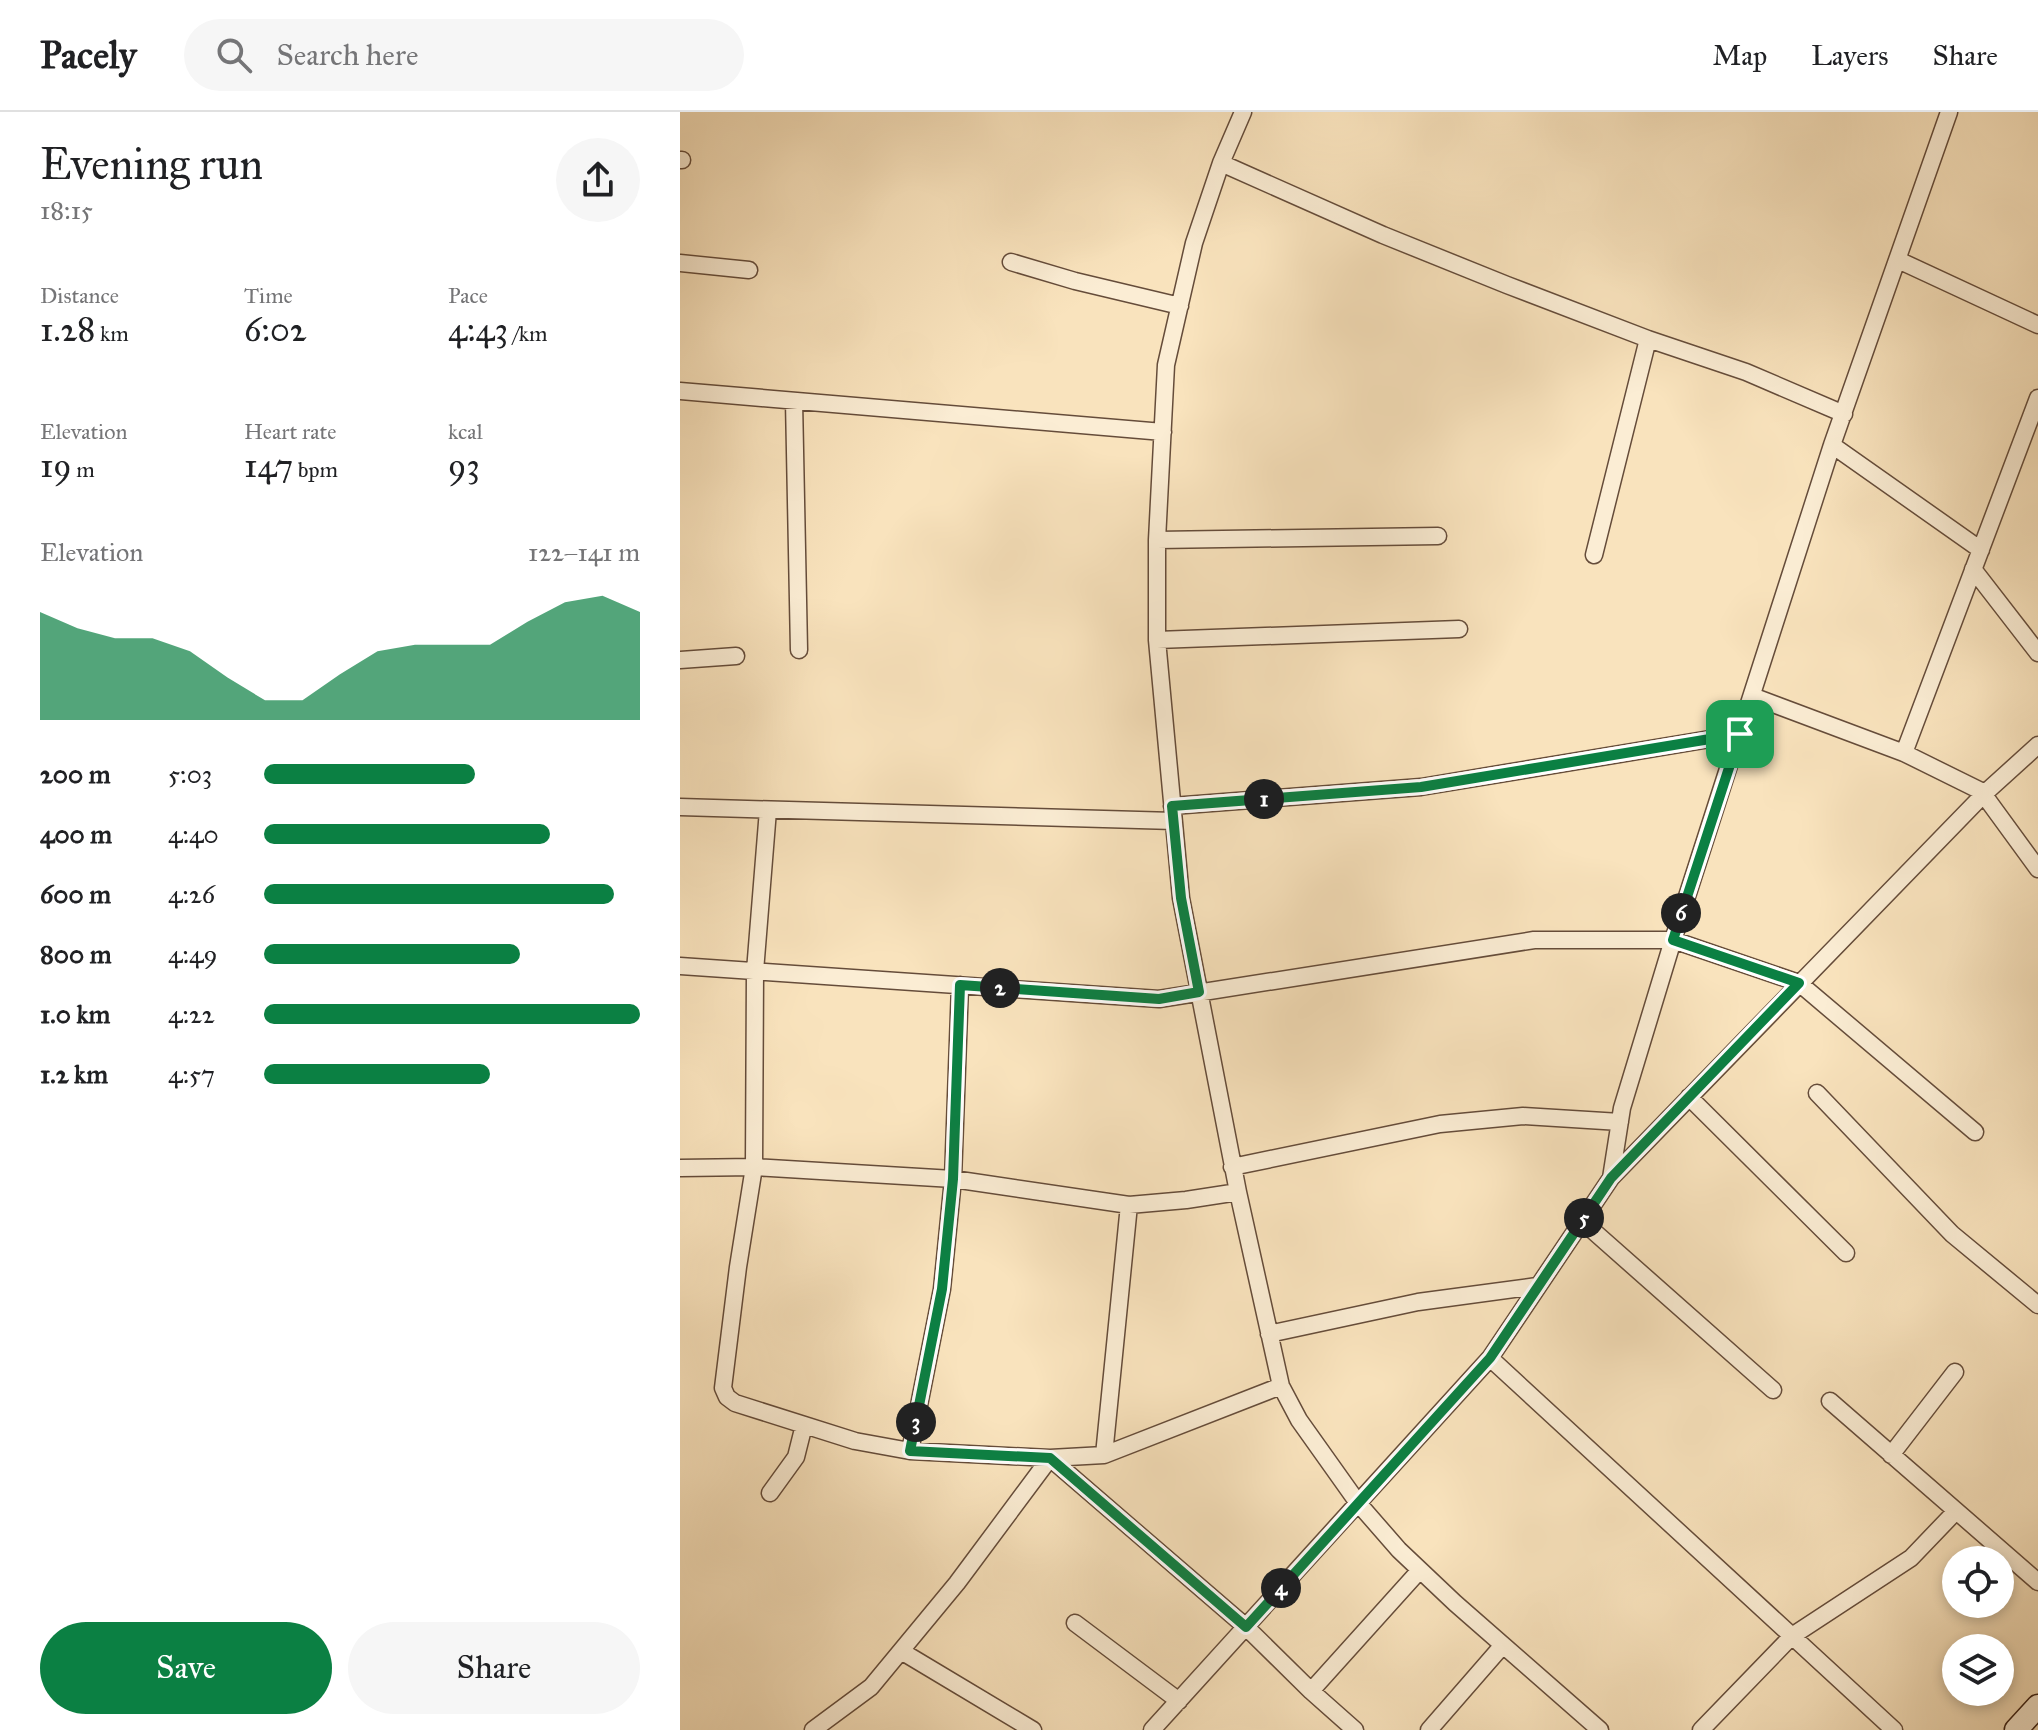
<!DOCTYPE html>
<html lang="en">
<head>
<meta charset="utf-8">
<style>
  body { margin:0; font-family:"IM FELL Great Primer",serif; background:#f6f6f6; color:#202124; height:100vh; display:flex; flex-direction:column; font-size:30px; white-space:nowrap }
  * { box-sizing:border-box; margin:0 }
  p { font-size:26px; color:#757577 }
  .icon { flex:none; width:44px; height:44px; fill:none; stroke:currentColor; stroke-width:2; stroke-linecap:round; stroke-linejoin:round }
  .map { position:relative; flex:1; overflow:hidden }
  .side { display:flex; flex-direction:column; background:#fff; width:680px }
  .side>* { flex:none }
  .fabs { position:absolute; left:1262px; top:1434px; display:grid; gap:16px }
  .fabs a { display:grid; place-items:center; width:72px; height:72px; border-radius:50%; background:#fff; box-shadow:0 4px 12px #0003; font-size:40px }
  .pin { position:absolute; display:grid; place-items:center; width:68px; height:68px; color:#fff; margin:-34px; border-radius:16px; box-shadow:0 4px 12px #0006 }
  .km { position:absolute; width:40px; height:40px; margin:-20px; border-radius:50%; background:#222; color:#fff; font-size:22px; line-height:40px; text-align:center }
  .round { display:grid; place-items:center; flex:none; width:84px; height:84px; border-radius:42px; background:#f6f6f6 }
  .summary { display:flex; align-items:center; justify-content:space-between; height:136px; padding:0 40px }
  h1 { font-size:44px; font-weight:600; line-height:60px }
  .metrics { display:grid; grid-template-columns:repeat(3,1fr); gap:12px; height:136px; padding:8px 40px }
  .metrics div { display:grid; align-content:center }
  .metrics b { font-size:34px; font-weight:600 }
  .metrics small { font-size:22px; font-weight:400 }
  .metrics p { font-size:22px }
  .chart { height:224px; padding:16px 40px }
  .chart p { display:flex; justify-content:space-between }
  .chart svg { width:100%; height:144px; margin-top:8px; fill:#0b8043; opacity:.7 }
  .button { display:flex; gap:16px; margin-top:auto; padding:16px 40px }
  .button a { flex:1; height:92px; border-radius:48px; background:#0b8043; color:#fff; font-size:32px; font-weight:600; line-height:92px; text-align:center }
  .button a+a { background:#f6f6f6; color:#202124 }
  ul { padding:0 40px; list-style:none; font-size:26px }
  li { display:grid; grid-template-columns:128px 96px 1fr; align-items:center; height:60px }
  li i { height:20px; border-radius:10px; background:#0b8043 }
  header { display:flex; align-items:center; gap:48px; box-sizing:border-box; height:112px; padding:0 40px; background:#fff; border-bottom:2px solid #e0e0e0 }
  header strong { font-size:38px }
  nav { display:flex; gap:44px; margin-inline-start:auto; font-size:28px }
  .search { width:560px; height:72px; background:#f6f6f6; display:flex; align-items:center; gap:20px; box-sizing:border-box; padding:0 28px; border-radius:44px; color:#757577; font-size:30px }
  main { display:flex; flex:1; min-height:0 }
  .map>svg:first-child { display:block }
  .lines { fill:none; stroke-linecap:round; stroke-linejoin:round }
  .minor-casing { stroke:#654c3a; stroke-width:19 }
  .secondary-casing { stroke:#341a0f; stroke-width:25 }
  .minor { stroke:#fbedd4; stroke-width:16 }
  .secondary { stroke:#fbedd4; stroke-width:22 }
  .route-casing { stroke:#fff; stroke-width:16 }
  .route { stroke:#0b8043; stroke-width:10 }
</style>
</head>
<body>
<header>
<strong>Pacely</strong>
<div class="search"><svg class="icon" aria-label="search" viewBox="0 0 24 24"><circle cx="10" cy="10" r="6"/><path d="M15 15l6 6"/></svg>Search here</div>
<nav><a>Map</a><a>Layers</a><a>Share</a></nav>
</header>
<main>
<section class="side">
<div class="summary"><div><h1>Evening run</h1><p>18:15</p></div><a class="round"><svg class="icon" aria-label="share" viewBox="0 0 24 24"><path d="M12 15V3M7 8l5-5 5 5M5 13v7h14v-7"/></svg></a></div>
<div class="metrics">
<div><p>Distance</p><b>1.28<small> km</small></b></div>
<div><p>Time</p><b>6:02</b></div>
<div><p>Pace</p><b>4:43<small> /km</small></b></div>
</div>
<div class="metrics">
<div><p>Elevation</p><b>19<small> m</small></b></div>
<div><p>Heart rate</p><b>147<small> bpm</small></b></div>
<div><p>kcal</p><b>93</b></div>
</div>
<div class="chart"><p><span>Elevation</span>122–141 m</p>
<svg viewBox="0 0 160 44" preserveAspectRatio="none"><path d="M0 44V11L10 16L20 19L30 19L40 23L50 31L60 38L70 38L80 30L90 23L100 21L110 21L120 21L130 14L140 8L150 6L160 11V44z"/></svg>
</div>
<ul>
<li><b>200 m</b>5:03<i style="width:56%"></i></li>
<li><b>400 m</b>4:40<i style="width:76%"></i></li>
<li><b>600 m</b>4:26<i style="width:93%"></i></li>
<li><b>800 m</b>4:49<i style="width:68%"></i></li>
<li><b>1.0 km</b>4:22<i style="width:100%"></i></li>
<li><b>1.2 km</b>4:57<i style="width:60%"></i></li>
</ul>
<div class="button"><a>Save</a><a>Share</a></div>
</section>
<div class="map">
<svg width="1358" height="1618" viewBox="0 0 1358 1618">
  <rect width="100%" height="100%" fill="#f9e3bd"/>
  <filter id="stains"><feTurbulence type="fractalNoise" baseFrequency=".0025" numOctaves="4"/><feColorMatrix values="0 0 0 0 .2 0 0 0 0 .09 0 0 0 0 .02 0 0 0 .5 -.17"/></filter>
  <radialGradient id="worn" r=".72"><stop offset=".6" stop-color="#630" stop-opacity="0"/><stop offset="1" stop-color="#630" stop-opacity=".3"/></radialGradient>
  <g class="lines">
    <defs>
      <path id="minor" d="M 0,48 L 2,48
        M 541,51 L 703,123 L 827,173 L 968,227 L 1066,260 L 1164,302
        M 1218,148 L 1358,213
        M 331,150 L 395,169 L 500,194
        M 0,151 L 69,158
        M 0,279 L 483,320
        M 114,289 L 119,538
        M 1152,333 L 1301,438
        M 477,428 L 758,424
        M 914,443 L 968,227
        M 1293,457 L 1358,541
        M 477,528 L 779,517
        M 0,548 L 56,544
        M 1072,584 L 1224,641 L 1305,681
        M 1224,641 L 1358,286
        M 1304,683 L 1358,757
        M 492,694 L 741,675 L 1060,622
        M 0,695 L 494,709
        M 88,698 L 75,859 L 74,1055 L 58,1155 L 43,1276 L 47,1285 L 55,1291 L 175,1329 L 230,1339
        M 0,854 L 479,887 L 854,828 L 993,828 L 1119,871 L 1295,1020
        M 280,873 L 273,1067 L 262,1177 L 230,1339 L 370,1346 L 424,1343 L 601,1274
        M 1137,981 L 1272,1122 L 1358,1193
        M 1009,985 L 1166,1141
        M 552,1055 L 760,1012 L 843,1004 L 940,1010
        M 0,1056 L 74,1055 L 273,1067 L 449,1093 L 506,1088 L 558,1080 L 601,1274 L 619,1308 L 678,1391 L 810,1246 L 1214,1618
        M 931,1066 L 1305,681 L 1358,633
        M 558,1080 L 501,786 L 477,528 L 477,428 L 486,253 L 514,131 L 541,51 L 563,0
        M 902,1109 L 1093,1278
        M 589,1222 L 738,1190 L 857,1174
        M 810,1246 L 931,1066 L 942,996 L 993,828 L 1152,333 L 1269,0
        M 1150,1289 L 1358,1470
        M 424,1343 L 449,1093
        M 1211,1343 L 1275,1260
        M 90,1381 L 116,1345 L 124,1313
        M 395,1511 L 499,1589
        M 221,1539 L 353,1618
        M 631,1579 L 740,1458
        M 133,1618 L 191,1575 L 277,1471 L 370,1346 L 566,1515 L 631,1579 L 675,1618
        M 472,1618 L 678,1391 L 719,1438 L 775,1491 L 920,1618
        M 749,1618 L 823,1533
        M 1021,1618 L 1112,1524 L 1231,1446 L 1276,1399"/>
      <path id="secondary" d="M 1336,1618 L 1358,1594"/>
    </defs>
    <use href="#minor" class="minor-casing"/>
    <use href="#secondary" class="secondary-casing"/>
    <use href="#minor" class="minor"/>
    <use href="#secondary" class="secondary"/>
  </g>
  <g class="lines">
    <defs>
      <path id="route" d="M 1060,622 L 993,828 L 1119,871 L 931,1066 L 810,1246 L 566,1515 L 370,1346 L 230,1339 L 262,1177 L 273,1067 L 280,873 L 479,887 L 519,880 L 501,786 L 492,694 L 741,675 Z"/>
    </defs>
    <use href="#route" class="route-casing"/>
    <use href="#route" class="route"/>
  </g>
  <rect width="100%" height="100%" filter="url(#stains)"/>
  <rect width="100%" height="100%" fill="url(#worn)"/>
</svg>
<div class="fabs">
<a><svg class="icon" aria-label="locate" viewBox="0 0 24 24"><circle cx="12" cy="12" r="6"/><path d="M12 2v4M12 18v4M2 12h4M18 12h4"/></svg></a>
<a><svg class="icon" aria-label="layers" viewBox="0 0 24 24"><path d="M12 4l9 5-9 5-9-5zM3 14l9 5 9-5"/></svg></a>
</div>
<div class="pin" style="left:1060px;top:622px;background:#1e9e55"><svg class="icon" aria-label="arrive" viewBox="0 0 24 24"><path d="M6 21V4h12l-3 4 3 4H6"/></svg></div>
<b class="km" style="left:584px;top:687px">1</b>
<b class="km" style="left:320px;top:876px">2</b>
<b class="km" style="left:236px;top:1310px">3</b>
<b class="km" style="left:601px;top:1476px">4</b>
<b class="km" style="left:904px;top:1106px">5</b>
<b class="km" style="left:1001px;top:801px">6</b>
</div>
</main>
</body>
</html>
